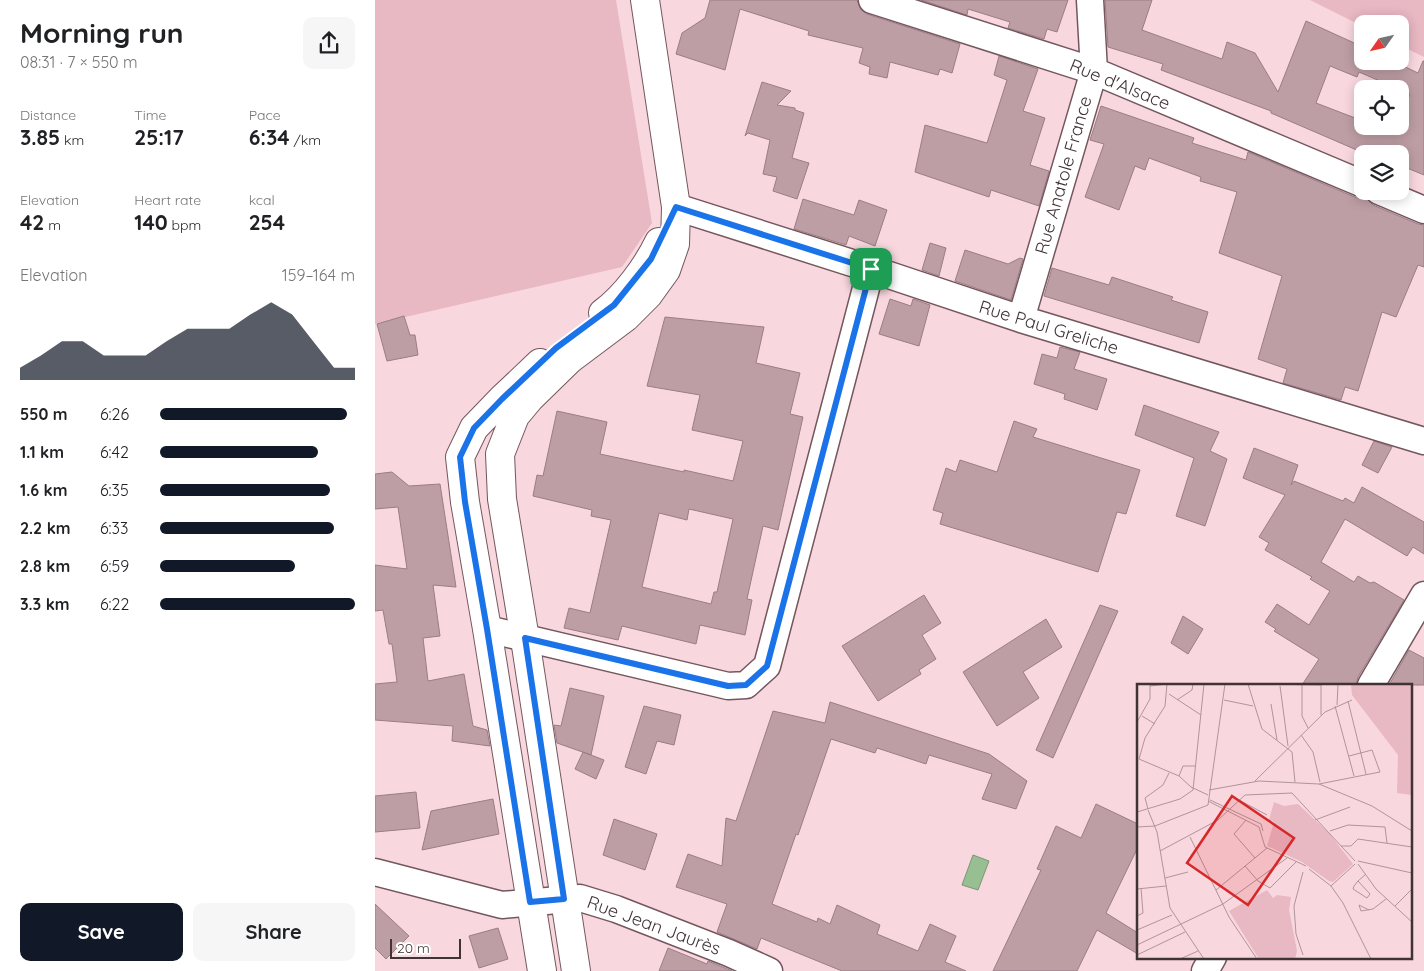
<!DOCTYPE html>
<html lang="en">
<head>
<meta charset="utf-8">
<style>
  body { margin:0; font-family:Quicksand,sans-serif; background:#f6f6f6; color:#202124; height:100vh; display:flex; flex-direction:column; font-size:19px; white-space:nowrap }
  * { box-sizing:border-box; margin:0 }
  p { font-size:16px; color:#757577 }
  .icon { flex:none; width:28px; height:28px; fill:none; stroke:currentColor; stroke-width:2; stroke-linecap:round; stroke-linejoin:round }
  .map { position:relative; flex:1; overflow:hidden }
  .drawer { display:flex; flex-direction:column; background:#fff; width:375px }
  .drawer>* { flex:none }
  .needle { width:32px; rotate:236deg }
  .controls { position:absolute; left:979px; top:15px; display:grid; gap:10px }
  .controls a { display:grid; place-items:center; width:55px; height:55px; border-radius:10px; background:#fff; box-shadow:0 2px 12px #0003; font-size:25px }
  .scale { position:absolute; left:15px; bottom:12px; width:71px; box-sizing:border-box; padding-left:5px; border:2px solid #403336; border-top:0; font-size:14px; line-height:18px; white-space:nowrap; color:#403336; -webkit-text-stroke:4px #fff; paint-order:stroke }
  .pin { position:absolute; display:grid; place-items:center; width:42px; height:42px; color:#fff; margin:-21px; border-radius:10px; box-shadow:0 2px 8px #0006 }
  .round { display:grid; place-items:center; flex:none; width:52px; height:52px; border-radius:10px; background:#f6f6f6 }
  .headline { display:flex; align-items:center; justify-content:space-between; height:85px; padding:0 20px }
  h1 { font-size:28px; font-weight:800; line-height:38px }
  .metrics { display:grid; grid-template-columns:repeat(3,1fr); gap:8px; height:85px; padding:5px 20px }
  .metrics div { display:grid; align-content:center }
  .metrics b { font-size:21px; font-weight:800 }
  .metrics small { font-size:14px; font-weight:400 }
  .metrics p { font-size:14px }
  .chart { height:140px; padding:10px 20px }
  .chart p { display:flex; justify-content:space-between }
  .chart svg { width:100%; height:90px; margin-top:5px; fill:#111827; opacity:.7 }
  .action { display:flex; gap:10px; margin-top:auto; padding:10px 20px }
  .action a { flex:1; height:58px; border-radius:10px; background:#111827; color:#fff; font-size:20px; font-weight:800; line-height:58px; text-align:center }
  .action a+a { background:#f6f6f6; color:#202124 }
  ul { padding:0 20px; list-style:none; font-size:16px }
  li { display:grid; grid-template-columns:80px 60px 1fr; align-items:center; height:38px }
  li i { height:12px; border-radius:6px; background:#111827 }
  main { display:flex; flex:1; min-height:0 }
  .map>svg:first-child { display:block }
  .green { fill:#e8b8c3 }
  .water { fill:#97bf92; stroke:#7d9576 }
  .building { fill:#be9ea5; stroke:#9c7d84; fill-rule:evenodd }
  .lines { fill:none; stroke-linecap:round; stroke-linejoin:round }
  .street-casing { stroke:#74575e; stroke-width:29 }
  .secondary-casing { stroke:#74575e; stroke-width:30 }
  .street { stroke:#fff; stroke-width:26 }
  .secondary { stroke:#fff; stroke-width:28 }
  .route-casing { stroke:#fff; stroke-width:10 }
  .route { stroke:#1a73e8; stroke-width:6 }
  .labels { text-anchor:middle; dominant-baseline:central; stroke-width:4.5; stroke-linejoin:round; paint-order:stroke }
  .street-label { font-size:18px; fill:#403336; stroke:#fff }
  .inset-road { fill:none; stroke:#af959b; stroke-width:1 }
  .view { fill:#d62828; fill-opacity:0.15; stroke:#d62828; stroke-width:2.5 }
  .inset-edge { fill:none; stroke:#403336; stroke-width:2.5 }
</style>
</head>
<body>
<main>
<section class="drawer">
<div class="headline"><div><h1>Morning run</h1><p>08:31 · 7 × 550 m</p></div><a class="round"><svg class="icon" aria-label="share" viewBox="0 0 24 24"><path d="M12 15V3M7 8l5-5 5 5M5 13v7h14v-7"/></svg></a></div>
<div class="metrics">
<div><p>Distance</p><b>3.85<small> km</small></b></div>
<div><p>Time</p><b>25:17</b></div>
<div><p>Pace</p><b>6:34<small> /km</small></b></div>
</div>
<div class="metrics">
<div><p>Elevation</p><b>42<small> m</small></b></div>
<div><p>Heart rate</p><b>140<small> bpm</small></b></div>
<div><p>kcal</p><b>254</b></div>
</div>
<div class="chart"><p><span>Elevation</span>159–164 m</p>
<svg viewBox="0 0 160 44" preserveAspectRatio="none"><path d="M0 44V38L10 32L20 25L30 25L40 32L50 32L60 32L70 25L80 19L90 19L100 19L110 12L120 6L130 12L140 25L150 38L160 38V44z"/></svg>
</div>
<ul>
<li><b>550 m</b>6:26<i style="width:96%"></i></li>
<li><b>1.1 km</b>6:42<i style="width:81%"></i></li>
<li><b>1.6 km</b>6:35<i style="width:87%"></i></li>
<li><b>2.2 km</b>6:33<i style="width:89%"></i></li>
<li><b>2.8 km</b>6:59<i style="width:69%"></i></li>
<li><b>3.3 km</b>6:22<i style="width:100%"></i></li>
</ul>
<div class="action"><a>Save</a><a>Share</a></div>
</section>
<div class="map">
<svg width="1049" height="971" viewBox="0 0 1049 971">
  <rect width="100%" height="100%" fill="#f9d7de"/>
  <path class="green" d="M 0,0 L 241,0 L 277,223 L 247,267 L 0,324 Z
    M 935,0 L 1049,0 L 1049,57 L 1025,45 L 1025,24 L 988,24 L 987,26 Z"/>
  <path class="water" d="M 598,855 L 614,861 L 603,890 L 587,885 Z"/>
  <path class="building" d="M 335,0 L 482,0 L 486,10 L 492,14 L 585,44 L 577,73 L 565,69 L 563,75 L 515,62 L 512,78 L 494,74 L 495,67 L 484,63 L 488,48 L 433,35 L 434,31 L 365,9 L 350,70 L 301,54 L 307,33 L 330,18 Z
    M 546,0 L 693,0 L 682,32 L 672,29 L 669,39 L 633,28 L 635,22 L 593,9 L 592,15 Z
    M 730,0 L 777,0 L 767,30 L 847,59 L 852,42 L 880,53 L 903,92 L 931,21 L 988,47 L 988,61 L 1018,61 L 1043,73 L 1048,61 L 1049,61 L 1049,175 L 1025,165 L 1025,154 L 991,154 L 896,113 L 896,111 L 786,70 L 788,64 L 733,47 ZM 955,66 L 982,77 L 984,72 L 1035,94 L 1025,119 L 1025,126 L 988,126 L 988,121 L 941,103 Z
    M 624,56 L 663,69 L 648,111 L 670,118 L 655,165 L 674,171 L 664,206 L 616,190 L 614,197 L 540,172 L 550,125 L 612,143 L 632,80 L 619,75 Z
    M 387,82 L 416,91 L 402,105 L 420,108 L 420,110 L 429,113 L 417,158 L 434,163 L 422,199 L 398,191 L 402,177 L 388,174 L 395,140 L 373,133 L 370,136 Z
    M 726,106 L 819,138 L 817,143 L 871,160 L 873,152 L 982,198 L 991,198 L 998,205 L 1043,224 L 1049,225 L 1049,267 L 1043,265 L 1021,317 L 1007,312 L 983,391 L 970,387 L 966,400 L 908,383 L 912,369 L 883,359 L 907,276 L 844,253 L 862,192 L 825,181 L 826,177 L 774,158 L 770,170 L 760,166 L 744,210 L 710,197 L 729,144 L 715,140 Z
    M 428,199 L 479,215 L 484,200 L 512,210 L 500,246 L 474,236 L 471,245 L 419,229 Z
    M 555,243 L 571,248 L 564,276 L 547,270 Z
    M 590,250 L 633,264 L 645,258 L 648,259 L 636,300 L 580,281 Z
    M 677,268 L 734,285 L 737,277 L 798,297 L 796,300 L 833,312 L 824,343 L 669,296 Z
    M 515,299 L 536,306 L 538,299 L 555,305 L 544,346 L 504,334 Z
    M 29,316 L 35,335 L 40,335 L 43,355 L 12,361 L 2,324 Z
    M 290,317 L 389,327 L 381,363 L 425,373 L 415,414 L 428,417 L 403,530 L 388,526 L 372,599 L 377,600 L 370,635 L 325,625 L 321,644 L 247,626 L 243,640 L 189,628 L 194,608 L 215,613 L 236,520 L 216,516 L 217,510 L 158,496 L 162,475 L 168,476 L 182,411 L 232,422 L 225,454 L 309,472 L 309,470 L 358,481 L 368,441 L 317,430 L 325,395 L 272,386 ZM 314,509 L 358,519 L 342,592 L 339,592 L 336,604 L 267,587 L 284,513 L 312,520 Z
    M 685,347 L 705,352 L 699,369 L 732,379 L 722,410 L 689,399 L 690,394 L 659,384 L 667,354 L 682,358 Z
    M 769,405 L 844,432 L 835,451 L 852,459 L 830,526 L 801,516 L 819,458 L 760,435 Z
    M 639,421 L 662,429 L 658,437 L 765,470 L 751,514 L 742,512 L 723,572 L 565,524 L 568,513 L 558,510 L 571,468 L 581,472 L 585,460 L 622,472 Z
    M 999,441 L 1017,447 L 1003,473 L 987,465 Z
    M 879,448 L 923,465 L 916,485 L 919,481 L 968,501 L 970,498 L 979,503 L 987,487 L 1049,522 L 1049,554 L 1038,547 L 1032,556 L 970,519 L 946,562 L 979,582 L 983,576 L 995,583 L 999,582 L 1029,600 L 983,677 L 981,685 L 927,685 L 944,659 L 899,631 L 901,629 L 890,622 L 902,604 L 934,625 L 955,591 L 935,579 L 937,577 L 890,550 L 894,543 L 884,537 L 910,495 L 868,478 Z
    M 17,472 L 34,486 L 65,484 L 81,587 L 58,585 L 65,636 L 48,638 L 53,681 L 89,674 L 98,726 L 112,730 L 115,746 L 77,741 L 78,726 L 0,720 L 0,684 L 22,682 L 17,644 L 14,644 L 8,610 L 0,611 L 0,565 L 32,569 L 23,507 L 0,509 L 0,474 Z
    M 549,595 L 566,623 L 547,635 L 561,659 L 544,670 L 546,674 L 503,701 L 467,646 Z
    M 725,605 L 743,611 L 678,758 L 661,750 Z
    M 808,616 L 828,629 L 813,654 L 796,643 Z
    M 671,619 L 687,647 L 648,672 L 664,698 L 622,726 L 588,672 Z
    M 1034,650 L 1049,658 L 1049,685 L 1014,685 Z
    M 195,688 L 229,696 L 216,755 L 182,743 L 179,725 L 186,726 Z
    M 455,702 L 614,754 L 652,781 L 641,809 L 607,799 L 617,774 L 554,755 L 551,764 L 502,748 L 500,753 L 456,739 L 423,835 L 421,834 L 397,904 L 442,922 L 443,918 L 455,924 L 462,905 L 505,925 L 502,934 L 543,951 L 555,924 L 581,936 L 570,962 L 591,971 L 467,971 L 386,938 L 382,949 L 342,932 L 352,904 L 301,887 L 313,854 L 347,866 L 351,818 L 361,821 L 398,711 L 450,723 Z
    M 269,706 L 306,715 L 299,745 L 282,741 L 271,774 L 250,767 Z
    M 208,752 L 229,760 L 221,779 L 200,769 Z
    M 41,792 L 45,828 L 0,832 L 0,796 Z
    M 118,799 L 124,834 L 47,850 L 56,811 Z
    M 721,804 L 763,824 L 763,847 L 731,913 L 763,933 L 763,954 L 722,930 L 702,971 L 618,971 L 666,870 L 662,869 L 681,826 L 706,838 Z
    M 239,819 L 282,834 L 270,870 L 228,855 Z
    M 0,904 L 34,936 L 11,959 L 0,948 Z
    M 123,928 L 133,959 L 104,968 L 94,936 Z
    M 293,948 L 332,964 L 333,961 L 357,971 L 284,971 Z"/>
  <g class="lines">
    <defs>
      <path id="street" d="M 497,0 L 719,71 L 988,184
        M 1004,191 L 1049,210
        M 301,207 L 496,269 L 646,319 L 1049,441
        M 646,319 L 719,71 L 715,0
        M 112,629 L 353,686 L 371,685 L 392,666 L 496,269
        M 996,685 L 1049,595
        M 0,872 L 127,905 L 205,898 L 241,909 L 354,953 L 394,971
        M 830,971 L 838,957"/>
      <path id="secondary" d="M 228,313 C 250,297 272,267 284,242
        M 165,363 L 127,399 L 99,428 L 85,457 L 90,502 L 112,629 L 167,971
        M 201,971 L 150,639 L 127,499 L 125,454 L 140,416 L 155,398 L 195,359 L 251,317 L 273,295 L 291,270 L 300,244 L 301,207 L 270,0"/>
    </defs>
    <use href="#street" class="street-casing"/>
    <use href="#secondary" class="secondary-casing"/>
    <use href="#street" class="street"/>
    <use href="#secondary" class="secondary"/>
  </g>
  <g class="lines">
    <defs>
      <path id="route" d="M 301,207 L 496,269 L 392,666 L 371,685 L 353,686 L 150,638 L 189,899 L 155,902 L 112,629 L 90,502 L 85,457 L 99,428 L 127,399 L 181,348 L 239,305 L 276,259 Z"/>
    </defs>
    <use href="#route" class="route-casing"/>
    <use href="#route" class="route"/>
  </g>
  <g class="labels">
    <g class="street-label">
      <text transform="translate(745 84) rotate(22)">Rue d'Alsace</text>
      <text transform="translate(688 175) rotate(-74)">Rue Anatole France</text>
      <text transform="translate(674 327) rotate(17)">Rue Paul Greliche</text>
      <text transform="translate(279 925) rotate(20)">Rue Jean Jaurès</text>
    </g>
  </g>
  <g transform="translate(762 684)">
    <rect width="275" height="275" fill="#f9d7de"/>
    <path d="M 214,0 L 275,0 L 275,111 L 260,109 L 261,71 L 215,11 ZM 137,118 L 147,122 L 161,120 L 192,149 L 216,180 L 196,198 L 192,197 L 165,178 L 130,162 L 137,138 L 132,136 ZM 130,206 L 136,214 L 140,211 L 154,213 L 152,226 L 160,267 L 158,275 L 122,275 L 92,227 Z" fill="#e8b8c3"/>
    <path class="inset-road" d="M 30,0 L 28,22 L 8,54 L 2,75 L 42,92 L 54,103 L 71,111M 111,0 L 125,45 L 155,68 L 158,98M 126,0 L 184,1M 165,1 L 165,32 L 171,44M 13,2 L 30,0M 143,2 L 151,62M 32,10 L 64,31M 40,16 L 55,6 L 56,0M 87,16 L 116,22M 211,17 L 229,90M 134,20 L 140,56M 200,21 L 201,0M 198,22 L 217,92M 184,31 L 184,1M 5,32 L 18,40M 0,38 L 13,15 L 13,0M 164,51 L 176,68 L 183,98M 42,92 L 46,82 L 59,82M 118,97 L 188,28 L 215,16M 182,100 L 243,88 L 235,66 L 212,72M 72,106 L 122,97 L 182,100 L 235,122 L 275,147M 73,116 L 124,140 L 126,147M 102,116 L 130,131M 71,117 L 122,143 L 128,163 L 169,182M 11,125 L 8,114 L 26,101 L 32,89M 11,126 L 20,148 L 33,224 L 67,275M 0,128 L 43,115 L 56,106 L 67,0M 109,136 L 97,150 L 118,174M 178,136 L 213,123M 0,143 L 18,142 L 71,121 L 88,0M 193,147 L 211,141 L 248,143 L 250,159M 53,153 L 92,233 L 120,275M 204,162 L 214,162 L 221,155 L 275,163M 23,167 L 81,136 L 108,111 L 155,109 L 218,177M 221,177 L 275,189M 221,180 L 239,205 L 275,238M 108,182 L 121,197 L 133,204 L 159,178M 172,185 L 194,202 L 206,219 L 234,275M 166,188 L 157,222 L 159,250 L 166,271M 28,194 L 51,188M 221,197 L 233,210 L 230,214 L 216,205 L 217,202 L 221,197 L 229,190M 194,202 L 218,180M 0,205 L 29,202M 79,206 L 130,164M 258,222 L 275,205M 232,226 L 222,221 L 224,227 L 236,225 L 249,215M 0,232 L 6,229 L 4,204M 0,246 L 35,231M 0,261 L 86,220 L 150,174M 0,271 L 48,248M 43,275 L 61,267"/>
    <path class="view" d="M 95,112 L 157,154 L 111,221 L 50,179 Z"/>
    <rect width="275" height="275" class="inset-edge"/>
  </g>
</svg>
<div class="controls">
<a><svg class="needle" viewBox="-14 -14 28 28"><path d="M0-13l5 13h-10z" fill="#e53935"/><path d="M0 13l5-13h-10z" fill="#757577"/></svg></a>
<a><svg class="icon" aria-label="locate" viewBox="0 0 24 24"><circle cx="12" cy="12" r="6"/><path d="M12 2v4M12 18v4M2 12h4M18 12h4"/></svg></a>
<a><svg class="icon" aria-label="layers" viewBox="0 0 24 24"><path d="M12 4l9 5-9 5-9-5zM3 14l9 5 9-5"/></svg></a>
</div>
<div class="scale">20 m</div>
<div class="pin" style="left:496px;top:269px;background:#1e9e55"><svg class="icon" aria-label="arrive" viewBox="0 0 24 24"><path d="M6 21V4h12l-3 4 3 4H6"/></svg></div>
</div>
</main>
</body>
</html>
